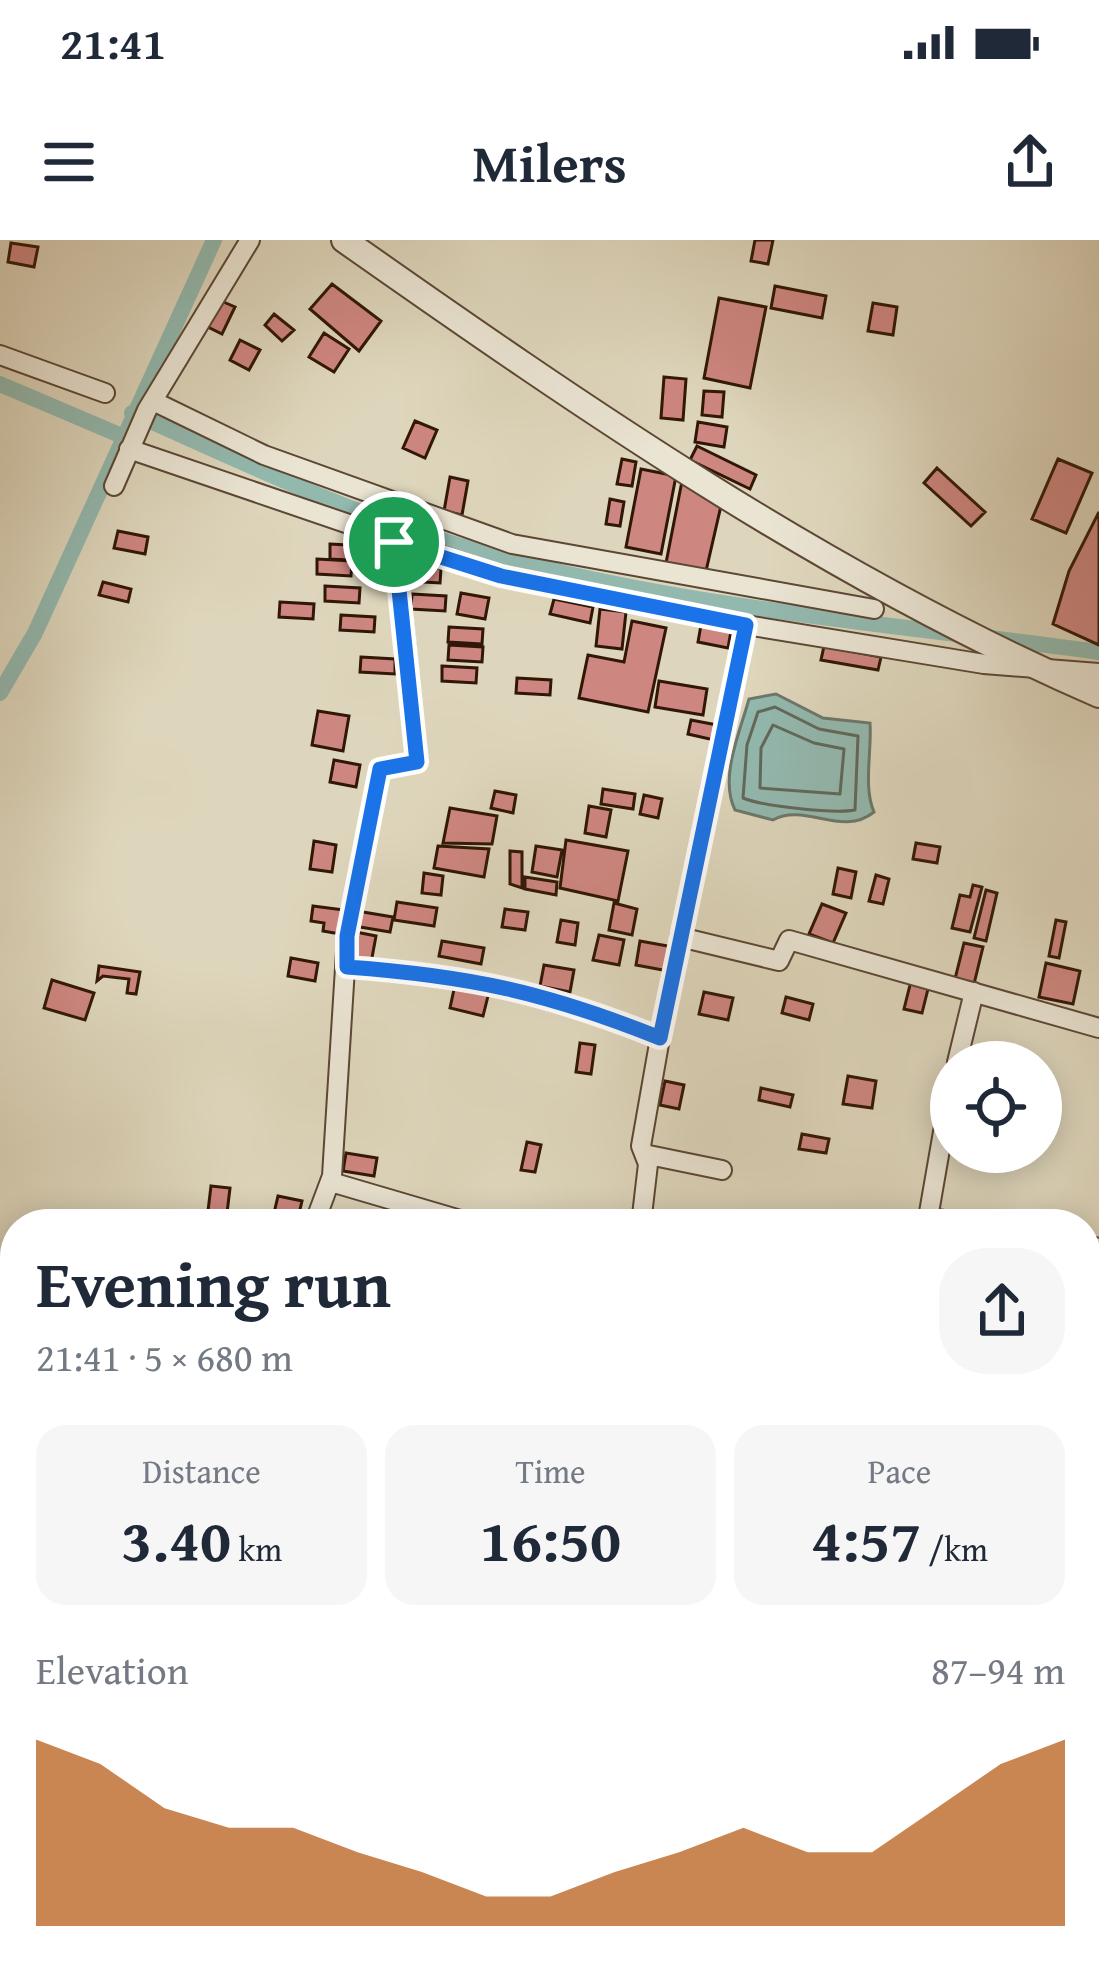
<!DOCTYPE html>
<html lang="en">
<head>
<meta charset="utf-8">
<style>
  body { margin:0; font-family:"Gentium Book Plus",serif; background:#f6f6f7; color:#1f2937; height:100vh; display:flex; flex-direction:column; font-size:45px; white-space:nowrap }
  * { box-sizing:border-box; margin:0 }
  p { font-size:39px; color:#747a83 }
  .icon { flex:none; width:66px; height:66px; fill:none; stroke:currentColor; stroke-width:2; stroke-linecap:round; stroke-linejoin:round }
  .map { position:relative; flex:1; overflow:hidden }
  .panel { position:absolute; left:0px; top:969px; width:1101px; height:768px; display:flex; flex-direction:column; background:#fff; border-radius:48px 48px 0 0; box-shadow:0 6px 30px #0003 }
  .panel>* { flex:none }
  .buttons { position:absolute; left:930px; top:801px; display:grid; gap:24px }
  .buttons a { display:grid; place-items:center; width:132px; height:132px; border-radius:50%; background:#fff; box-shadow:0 6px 30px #0003; font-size:60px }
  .pin { position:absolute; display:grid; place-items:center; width:102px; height:102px; color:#fff; margin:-51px; border:6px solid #fff; border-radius:50%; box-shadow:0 3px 12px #0007 }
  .round { display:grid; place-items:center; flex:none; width:126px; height:126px; border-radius:48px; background:#f6f6f7 }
  .headline { display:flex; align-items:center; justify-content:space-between; height:204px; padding:0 36px }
  h1 { font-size:66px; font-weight:800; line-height:90px }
  .stats { display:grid; grid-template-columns:repeat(3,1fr); gap:18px; height:204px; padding:12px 36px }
  .stats div { display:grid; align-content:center; border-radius:30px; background:#f6f6f7; text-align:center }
  .stats b { font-size:60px; font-weight:800 }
  .stats small { font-size:33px; font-weight:400 }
  .stats p { font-size:33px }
  .chart { height:336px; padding:24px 36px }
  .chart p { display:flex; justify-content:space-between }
  .chart svg { width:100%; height:216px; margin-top:12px; fill:#b45309; opacity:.7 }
  .status { display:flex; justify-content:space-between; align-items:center; height:84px; padding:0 60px; background:#fff; direction:ltr }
  .status svg { height:33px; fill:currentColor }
  header { display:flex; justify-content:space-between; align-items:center; height:156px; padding:0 36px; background:#fff; font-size:54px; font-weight:800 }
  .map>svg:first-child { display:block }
  .water { fill:#93b9af; stroke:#6c786c; stroke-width:3 }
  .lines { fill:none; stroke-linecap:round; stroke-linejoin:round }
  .shore { stroke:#62685b; stroke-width:3 }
  .canal { stroke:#93b9af; stroke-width:16 }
  .building { fill:#ce8680; stroke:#311707; stroke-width:3 }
  .minor-casing { stroke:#5c4734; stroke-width:22 }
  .tertiary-casing { stroke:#5c4734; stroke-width:28 }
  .minor { stroke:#eae4d3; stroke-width:18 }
  .tertiary { stroke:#eae4d3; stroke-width:24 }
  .route-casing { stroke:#fff; stroke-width:24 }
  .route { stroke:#1a73e8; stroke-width:15 }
</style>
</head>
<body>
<div class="status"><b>21:41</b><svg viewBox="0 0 49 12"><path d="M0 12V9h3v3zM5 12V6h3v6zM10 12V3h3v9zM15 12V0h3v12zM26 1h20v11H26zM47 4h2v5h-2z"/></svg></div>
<header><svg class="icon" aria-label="menu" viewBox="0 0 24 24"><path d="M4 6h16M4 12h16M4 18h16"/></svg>Milers<svg class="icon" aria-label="share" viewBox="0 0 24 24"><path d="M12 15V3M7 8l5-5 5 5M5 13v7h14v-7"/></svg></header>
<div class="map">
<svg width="1099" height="1737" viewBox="0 0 1099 1737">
  <rect width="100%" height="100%" fill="#ded6bc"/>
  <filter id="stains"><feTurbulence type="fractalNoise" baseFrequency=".00167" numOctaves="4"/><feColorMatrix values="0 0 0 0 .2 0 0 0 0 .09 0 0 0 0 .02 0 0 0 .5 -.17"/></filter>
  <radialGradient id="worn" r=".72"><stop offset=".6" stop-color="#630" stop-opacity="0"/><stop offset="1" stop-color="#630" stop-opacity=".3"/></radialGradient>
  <path class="water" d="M 776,454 L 823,478 L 870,483 C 872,511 863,547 874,572 C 842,598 805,562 773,580 L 735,570 C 719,538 740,492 749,459 Z
    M 15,1651 L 15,1722 L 145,1722 L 152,1737 L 0,1737 L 0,1652 Z"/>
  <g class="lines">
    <path class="shore" d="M 775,467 L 819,489 L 858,496 L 855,570 C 834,574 762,566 743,558 L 747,505 L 758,472 Z
      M 773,485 L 814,503 L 844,509 L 840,554 L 760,548 L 761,508 Z"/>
    <path class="canal" d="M 0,144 L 122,196
      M 132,173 C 234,218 337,268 444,301 C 655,367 881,382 1099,412
      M 0,453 L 35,393 L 214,0"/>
  </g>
  <path class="building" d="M 755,0 L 773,0 L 768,24 L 751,21 Z
    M 11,3 L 38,7 L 34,27 L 8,22 Z
    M 332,44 L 381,81 L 359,111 L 310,69 Z
    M 775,46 L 826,56 L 822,78 L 771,68 Z
    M 719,58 L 766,67 L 750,148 L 704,138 Z
    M 219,60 L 235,67 L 222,94 L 206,86 Z
    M 873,63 L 897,67 L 893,95 L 868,91 Z
    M 274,74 L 294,90 L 282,101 L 265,85 Z
    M 324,93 L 349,109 L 334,132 L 309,117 Z
    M 240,100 L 260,110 L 249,130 L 230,120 Z
    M 664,137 L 686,139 L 683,180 L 661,178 Z
    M 704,151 L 724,152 L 722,177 L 702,175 Z
    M 415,181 L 437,190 L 425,218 L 403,208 Z
    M 698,182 L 727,187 L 724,207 L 695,202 Z
    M 697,206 L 756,235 L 750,249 L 690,220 Z
    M 622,219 L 636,222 L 632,246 L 617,244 Z
    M 1058,219 L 1092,233 L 1066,293 L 1032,279 Z
    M 937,228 L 985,272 L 971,286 L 924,243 Z
    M 641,229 L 676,236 L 661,314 L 626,307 Z
    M 683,236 L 723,257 L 706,331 L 666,323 Z
    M 450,237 L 468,241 L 462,275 L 444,271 Z
    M 610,259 L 624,262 L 620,286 L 606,284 Z
    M 1099,272 L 1099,405 L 1053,384 L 1069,331 Z
    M 118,291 L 148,297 L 145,314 L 114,308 Z
    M 330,304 L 365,306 L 364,321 L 330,319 Z
    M 317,319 L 352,321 L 351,336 L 317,334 Z
    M 407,326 L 441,328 L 440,343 L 406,341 Z
    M 103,342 L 131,349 L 128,362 L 99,355 Z
    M 325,346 L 360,348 L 359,363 L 325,361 Z
    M 461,353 L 489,358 L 485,379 L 457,374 Z
    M 412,354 L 446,356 L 445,371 L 411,369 Z
    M 554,359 L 593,367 L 590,383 L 550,374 Z
    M 280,362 L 314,364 L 313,379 L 279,377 Z
    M 600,369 L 626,372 L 622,409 L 596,406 Z
    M 341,375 L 375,377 L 374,392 L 340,390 Z
    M 632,381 L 666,388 L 648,472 L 579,458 L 588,415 L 624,422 Z
    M 701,385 L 731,391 L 728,408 L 698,402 Z
    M 449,387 L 483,389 L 482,404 L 448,402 Z
    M 449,405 L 483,407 L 482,422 L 448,420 Z
    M 824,406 L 881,417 L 878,430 L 821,420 Z
    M 361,417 L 395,419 L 395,434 L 360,432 Z
    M 442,426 L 477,428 L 476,443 L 442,441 Z
    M 517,438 L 551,440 L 550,455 L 516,453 Z
    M 659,441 L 707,449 L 703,475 L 655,467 Z
    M 318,471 L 349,476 L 343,511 L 312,505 Z
    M 691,480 L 717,485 L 714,500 L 688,494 Z
    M 334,520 L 360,525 L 356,547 L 330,542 Z
    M 603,549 L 635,554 L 633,569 L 601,564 Z
    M 495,551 L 516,555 L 513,573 L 491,568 Z
    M 644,555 L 662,559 L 658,578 L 640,574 Z
    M 589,566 L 611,570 L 606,597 L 585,593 Z
    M 450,568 L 497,576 L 492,604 L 443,603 Z
    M 566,600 L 628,611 L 618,661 L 560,648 Z
    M 314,601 L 336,605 L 332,632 L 310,629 Z
    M 916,603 L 940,607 L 937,623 L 913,619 Z
    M 438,606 L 489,609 L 484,637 L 434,628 Z
    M 536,606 L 562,610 L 557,637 L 532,632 Z
    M 510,611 L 522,612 L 522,648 L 510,644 Z
    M 838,628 L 856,632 L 851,658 L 833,654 Z
    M 424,633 L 443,636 L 441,655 L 422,653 Z
    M 876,635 L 889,639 L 883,664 L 869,661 Z
    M 525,637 L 557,642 L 556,655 L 525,649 Z
    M 973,645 L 982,647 L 970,692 L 952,688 L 960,655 L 970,657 Z
    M 986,650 L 997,653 L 986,701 L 974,698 Z
    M 397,662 L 437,668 L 434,686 L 394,680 Z
    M 614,663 L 637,669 L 632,695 L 609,690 Z
    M 822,664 L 846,673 L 833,703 L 809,694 Z
    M 313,666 L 344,670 L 340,694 L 323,691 L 324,683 L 311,681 Z
    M 505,669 L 528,672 L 525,690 L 502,687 Z
    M 357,671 L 393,677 L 390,692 L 354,686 Z
    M 561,680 L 578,683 L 575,705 L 557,702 Z
    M 1056,680 L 1066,682 L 1059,718 L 1049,716 Z
    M 356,692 L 376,696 L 371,723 L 351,719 Z
    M 599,695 L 624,700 L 619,725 L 593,720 Z
    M 442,701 L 484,708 L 481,724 L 439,716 Z
    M 640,701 L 673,707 L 668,731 L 636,725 Z
    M 964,703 L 983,707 L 974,744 L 955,739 Z
    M 291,718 L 318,723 L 315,741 L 288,736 Z
    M 1046,723 L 1080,731 L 1073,764 L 1039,757 Z
    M 544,725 L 574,730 L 570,752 L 540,746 Z
    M 99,726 L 140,732 L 136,754 L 127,753 L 129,739 L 103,736 L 97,741 Z
    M 912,737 L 930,741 L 922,773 L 904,769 Z
    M 52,740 L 94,753 L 85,780 L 44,768 Z
    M 456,740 L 490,748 L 483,776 L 450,768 Z
    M 704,752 L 733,758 L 728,780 L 699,774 Z
    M 786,757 L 813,764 L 809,780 L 782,773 Z
    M 580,803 L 595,805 L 591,834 L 576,832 Z
    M 848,836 L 876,841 L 872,868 L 843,864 Z
    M 665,841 L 684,845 L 679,869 L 660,865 Z
    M 761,848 L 793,855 L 790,867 L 759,860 Z
    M 802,894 L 829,899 L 826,913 L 799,909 Z
    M 527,902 L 541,905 L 535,932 L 521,930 Z
    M 346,913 L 377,918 L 374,936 L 343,931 Z
    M 211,946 L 230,948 L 227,973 L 208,971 Z
    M 278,956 L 302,961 L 298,978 L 274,973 Z"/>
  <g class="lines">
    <defs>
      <path id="minor" d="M 0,115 L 105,153
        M 153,161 L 264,215 L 512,304 L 874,369
        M 129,209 L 501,336 L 746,385 L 984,424 L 1099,433
        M 114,246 L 147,170 L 250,0
        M 680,697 L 779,721 L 789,700 L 1099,788
        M 347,727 C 470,736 545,753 660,798
        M 957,822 L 974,752
        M 644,914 L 722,930
        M 331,942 L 474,984
        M 928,977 L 966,984
        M 314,984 L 332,936 L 347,696 L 380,529 L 417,522 L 395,302
        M 641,984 L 648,924 L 641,906 L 660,798 L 746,385
        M 927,984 L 951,846
        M 1086,1005 L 1099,1008
        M 1086,1211 L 1099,1213
        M 1086,1397 L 1099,1402"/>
      <path id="tertiary" d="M 344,0 C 583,168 829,338 1099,455"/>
    </defs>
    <use href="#minor" class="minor-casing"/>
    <use href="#tertiary" class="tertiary-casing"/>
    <use href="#minor" class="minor"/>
    <use href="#tertiary" class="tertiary"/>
  </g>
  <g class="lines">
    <defs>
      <path id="route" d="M 394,302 L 501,336 L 746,385 L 660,798 C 545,752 470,736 347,727 L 347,696 L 380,529 L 417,522 Z"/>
    </defs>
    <use href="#route" class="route-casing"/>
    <use href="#route" class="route"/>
  </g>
  <rect width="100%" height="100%" filter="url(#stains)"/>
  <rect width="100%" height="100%" fill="url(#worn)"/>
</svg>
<div class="buttons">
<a><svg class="icon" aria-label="locate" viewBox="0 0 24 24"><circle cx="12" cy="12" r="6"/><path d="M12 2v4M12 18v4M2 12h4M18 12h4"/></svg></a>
</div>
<div class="pin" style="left:394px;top:302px;background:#1e9e55"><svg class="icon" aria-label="arrive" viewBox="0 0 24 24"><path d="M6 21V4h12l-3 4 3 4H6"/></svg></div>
<section class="panel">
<div class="headline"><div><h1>Evening run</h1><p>21:41 · 5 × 680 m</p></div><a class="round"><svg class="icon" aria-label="share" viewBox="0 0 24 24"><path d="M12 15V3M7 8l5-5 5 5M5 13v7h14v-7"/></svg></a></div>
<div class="stats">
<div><p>Distance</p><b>3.40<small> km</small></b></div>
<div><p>Time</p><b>16:50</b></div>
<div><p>Pace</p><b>4:57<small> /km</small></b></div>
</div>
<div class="chart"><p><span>Elevation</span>87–94 m</p>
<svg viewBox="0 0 160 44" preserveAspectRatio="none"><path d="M0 44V6L10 11L20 20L30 24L40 24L50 29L60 33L70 38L80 38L90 33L100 29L110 24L120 29L130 29L140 20L150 11L160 6V44z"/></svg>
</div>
</section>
</div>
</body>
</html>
